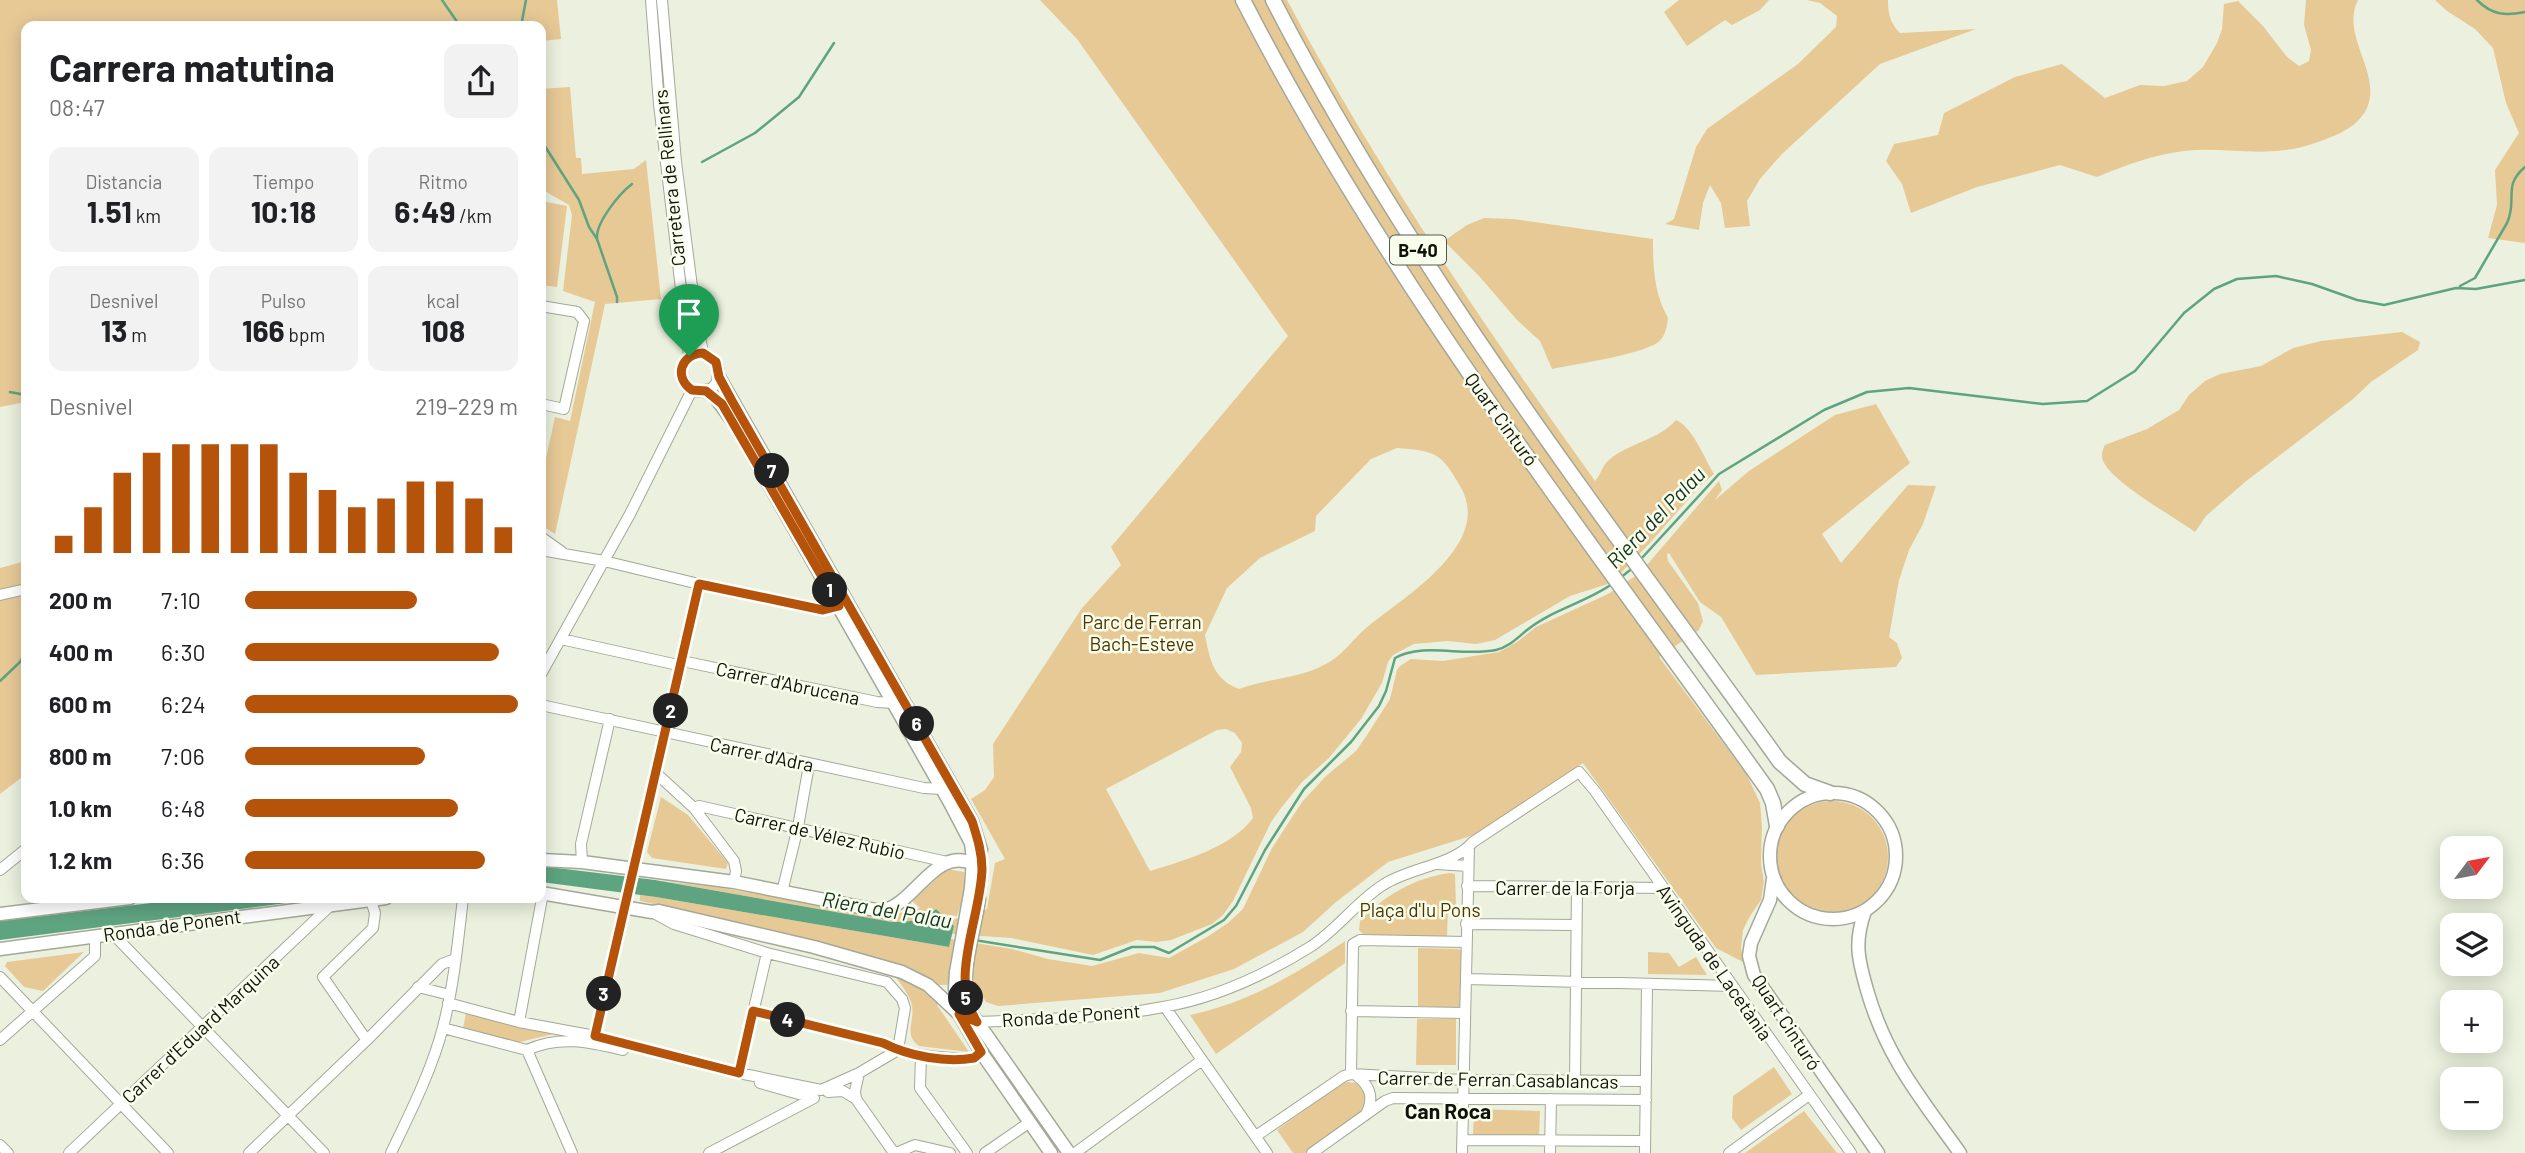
<!DOCTYPE html>
<html lang="es">
<head>
<meta charset="utf-8">
<style>
  body { margin:0; font-family:Barlow,sans-serif; background:#f2f2f2; color:#202124; height:100vh; display:flex; flex-direction:column; font-size:26px; white-space:nowrap }
  * { box-sizing:border-box; margin:0 }
  p { font-size:23px; color:#757577 }
  .icon { flex:none; width:38px; height:38px; fill:none; stroke:currentColor; stroke-width:2; stroke-linecap:round; stroke-linejoin:round }
  .map { position:relative; flex:1; overflow:hidden }
  .details { position:absolute; left:21px; top:21px; width:525px; height:882px; display:flex; flex-direction:column; background:#fff; border-radius:14px; box-shadow:0 4px 18px #0003 }
  .details>* { flex:none }
  .needle { width:46px; rotate:58deg }
  .tools { position:absolute; left:2440px; top:836px; display:grid; gap:14px }
  .tools a { display:grid; place-items:center; width:63px; height:63px; border-radius:14px; background:#fff; box-shadow:0 4px 18px #0003; font-size:35px }
  .pin { position:absolute; display:grid; place-items:center; width:60px; height:60px; color:#fff; margin:-72px -30px; border-radius:50% 50% 50% 0; rotate:-45deg; box-shadow:0 0 7px #0007 }
  .pin .icon { rotate:45deg }
  .km { position:absolute; width:35px; height:35px; margin:-18px; border-radius:50%; background:#222; color:#fff; font-size:19px; line-height:35px; text-align:center }
  .round { display:grid; place-items:center; flex:none; width:74px; height:74px; border-radius:14px; background:#f2f2f2 }
  .summary { display:flex; align-items:center; justify-content:space-between; height:119px; padding:0 28px }
  h1 { font-size:38px; font-weight:700; line-height:52px }
  .figures { display:grid; grid-template-columns:repeat(3,1fr); gap:10px; height:119px; padding:7px 28px }
  .figures div { display:grid; align-content:center; border-radius:14px; background:#f2f2f2; text-align:center }
  .figures b { font-size:30px; font-weight:700 }
  .figures small { font-size:19px; font-weight:400 }
  .figures p { font-size:19px }
  .chart { height:196px; padding:14px 28px }
  .chart p { display:flex; justify-content:space-between }
  .chart svg { width:100%; height:126px; margin-top:7px; stroke:#b45309; stroke-width:6 }
  ul { padding:0 28px; list-style:none; font-size:23px }
  li { display:grid; grid-template-columns:112px 84px 1fr; align-items:center; height:52px }
  li i { height:18px; border-radius:9px; background:#b45309 }
  .map>svg:first-child { display:block }
  .green { fill:#e7c996; fill-rule:evenodd }
  .water { fill:#5ea481 }
  .lines { fill:none; stroke-linecap:round; stroke-linejoin:round }
  .stream { stroke:#5ea481; stroke-width:2.5 }
  .minor-casing { stroke:#a3a897; stroke-width:12 }
  .major-casing { stroke:#a3a897; stroke-width:15 }
  .highway-casing { stroke:#a3a897; stroke-width:17 }
  .minor { stroke:#fff; stroke-width:10 }
  .major { stroke:#fff; stroke-width:12 }
  .highway { stroke:#fff; stroke-width:14 }
  .route-casing { stroke:#fff; stroke-width:14 }
  .route { stroke:#b45309; stroke-width:9 }
  .labels { text-anchor:middle; dominant-baseline:central; stroke-width:5; stroke-linejoin:round; paint-order:stroke }
  .shield { fill:#f9feec; stroke:#56584e; stroke-width:2 }
  .shield-label { font-size:18px; font-weight:bold; fill:#10110b }
  .street-label { font-size:19px; fill:#10110b; stroke:#f9feec }
  .park-label { font-size:19px; fill:#4c3400; stroke:#f9feec }
  .water-label { font-size:21px; font-style:italic; fill:#123223; stroke:#f9feec }
  .neighbourhood-label { font-size:21px; font-weight:bold; fill:#10110b; stroke:#f9feec }
</style>
</head>
<body>
<div class="map">
<svg width="2525" height="1153" viewBox="0 0 2525 1153">
  <rect width="100%" height="100%" fill="#ebf1de"/>
  <path class="green" d="M 0,0 L 557,0 L 561,39 L 541,41 L 541,26 L 26,26 L 26,402 L 0,407 Z
    M 1040,0 L 1287,0 C 1377,169 1484,326 1595,481 C 1601,475 1602,465 1610,459 C 1631,442 1657,441 1676,420 C 1693,427 1704,458 1714,474 L 1700,486 L 1649,544 L 1611,583 L 1570,596 L 1495,640 L 1476,644 L 1448,641 L 1414,644 L 1393,655 L 1388,662 L 1382,683 L 1361,719 L 1329,758 L 1302,782 L 1281,808 L 1271,822 L 1233,901 L 1223,915 L 1212,924 L 1171,940 L 1157,942 L 1137,940 L 1093,955 L 1011,938 L 952,934 L 954,926 L 949,921 L 987,909 L 995,863 L 1005,859 L 971,799 L 985,790 L 994,777 L 993,744 L 1082,608 L 1121,565 L 1111,547 L 1288,336 L 1077,39 ZM 1397,448 C 1436,451 1441,453 1460,486 C 1495,544 1402,598 1366,628 C 1352,640 1343,655 1326,664 C 1299,679 1268,678 1239,689 C 1213,679 1210,660 1205,635 L 1227,588 L 1260,558 L 1315,531 L 1316,516 L 1371,459 ZM 1226,729 L 1235,733 L 1242,743 L 1241,752 L 1230,767 L 1251,808 L 1253,818 C 1232,847 1183,861 1150,871 L 1106,789 L 1217,730 Z
    M 1679,0 L 1769,0 L 1760,10 L 1732,25 L 1725,20 L 1687,46 L 1664,12 Z
    M 1807,0 L 1888,0 C 1888,14 1890,23 1900,33 L 1976,29 L 1880,64 L 1782,154 L 1760,179 L 1747,201 L 1750,226 L 1725,228 L 1721,203 L 1710,185 L 1703,203 L 1699,230 L 1665,224 L 1674,219 L 1696,147 L 1707,129 L 1798,64 L 1836,27 L 1837,16 L 1820,3 Z
    M 2306,0 L 2358,0 C 2340,36 2382,72 2367,108 C 2362,120 2348,130 2336,135 C 2319,142 2303,148 2285,150 C 2252,155 2217,147 2184,151 C 2153,155 2126,165 2097,177 L 2060,165 L 1977,187 L 1911,213 L 1902,184 L 1886,161 L 1894,144 L 1938,135 L 1944,113 L 2015,77 L 2062,64 L 2105,98 L 2140,85 L 2164,86 L 2187,81 L 2203,67 L 2217,43 L 2222,29 L 2224,4 L 2238,1 L 2263,26 L 2287,57 L 2299,66 L 2309,61 L 2311,50 L 2304,25 Z
    M 2435,0 L 2525,0 L 2525,243 L 2488,238 L 2497,205 L 2495,170 L 2519,133 L 2506,103 L 2493,48 L 2475,29 L 2447,11 Z
    M 570,87 L 576,158 L 581,158 L 582,174 L 634,169 L 646,160 L 661,299 L 605,304 L 555,534 L 541,525 L 541,481 L 555,417 L 570,421 L 595,302 L 563,291 L 572,215 L 569,205 L 541,189 L 541,89 Z
    M 541,201 L 567,206 L 557,287 L 541,285 Z
    M 1484,218 L 1513,219 L 1653,239 C 1653,268 1654,293 1668,318 C 1667,327 1665,338 1657,343 C 1638,355 1576,364 1552,369 L 1540,341 L 1517,320 L 1479,276 L 1444,241 L 1467,225 Z
    M 2402,332 L 2420,342 L 2418,350 L 2371,382 L 2353,399 L 2245,482 L 2206,516 L 2195,532 C 2173,516 2114,484 2103,461 C 2101,456 2102,450 2105,445 L 2147,429 L 2179,410 L 2189,395 L 2205,381 L 2220,374 L 2261,366 L 2293,348 L 2321,341 Z
    M 1876,404 L 1910,463 L 1822,534 L 1841,563 L 1908,485 L 1936,486 L 1923,524 L 1909,550 L 1899,580 L 1889,637 L 1897,643 L 1902,658 L 1896,667 L 1756,675 L 1721,617 L 1700,602 L 1669,553 L 1667,554 L 1668,561 L 1698,603 L 1703,621 L 1699,630 L 1659,657 L 1747,775 L 1760,803 L 1762,826 L 1761,864 L 1764,882 L 1761,900 L 1750,916 L 1743,930 L 1741,948 L 1745,963 L 1716,948 L 1583,763 L 1477,834 L 1388,862 L 1336,902 L 1303,932 L 1234,969 L 1160,993 L 998,1006 L 986,1002 L 975,984 L 938,985 L 909,967 L 740,923 L 640,901 L 640,895 L 656,897 L 949,947 L 951,939 L 1012,949 L 1048,959 L 1092,966 L 1139,953 L 1169,958 L 1207,937 L 1228,923 L 1243,909 L 1272,848 L 1302,802 L 1326,776 L 1356,751 L 1369,732 L 1390,699 L 1397,670 L 1400,666 L 1411,659 L 1443,661 L 1499,652 L 1517,642 L 1536,627 L 1608,594 L 1640,573 L 1719,481 L 1722,490 L 1715,500 L 1749,471 L 1835,415 Z
    M 26,561 L 26,774 L 0,794 L 0,568 Z
    M 661,797 L 688,815 L 728,863 L 726,869 L 652,858 L 647,852 Z
    M1776 857a56 56 0 1 1 112 0a56 56 0 1 1-112 0Z
    M 947,869 L 964,872 L 964,895 L 957,916 L 941,914 L 936,909 C 924,921 908,922 892,922 L 662,881 L 716,887 L 887,916 L 920,908 L 912,901 Z
    M 1450,873 L 1455,874 L 1456,908 L 1448,908 L 1447,937 L 1365,936 L 1359,930 L 1360,921 C 1385,895 1414,878 1450,873 Z
    M 1345,941 L 1345,963 L 1216,1054 L 1190,1015 C 1248,1003 1296,974 1345,941 Z
    M 1418,948 L 1459,949 L 1462,952 L 1461,1005 L 1458,1008 L 1418,1006 Z
    M 84,952 L 43,991 L 24,987 L 5,966 L 7,962 Z
    M 1648,952 L 1669,953 L 1679,967 L 1696,957 L 1707,975 L 1648,974 Z
    M 895,976 L 906,976 L 941,1001 L 937,1005 L 969,1052 L 919,1046 C 902,1034 917,1019 911,1002 C 908,993 901,985 895,976 Z
    M 466,1013 L 554,1034 L 515,1043 L 463,1028 Z
    M 1417,1019 L 1456,1019 L 1456,1065 L 1416,1065 Z
    M 1774,1067 L 1792,1094 L 1741,1130 L 1732,1118 L 1733,1096 Z
    M 1348,1082 L 1356,1083 L 1366,1094 L 1367,1103 L 1361,1113 L 1305,1153 L 1293,1153 L 1277,1130 L 1342,1083 Z
    M 1474,1109 L 1540,1111 L 1539,1136 L 1473,1135 Z
    M 1804,1111 L 1837,1153 L 1745,1153 Z"/>
  <path class="water" d="M 541,866 L 655,880 L 892,922 C 908,922 924,921 936,909 L 954,926 L 949,947 L 656,897 L 541,882 Z
    M 193,898 L 325,898 L 0,940 L 0,921 Z"/>
  <g class="lines">
    <path class="stream" d="M 442,0 L 460,26
      M 2477,0 C 2492,15 2505,16 2525,12
      M 521,26 L 526,0
      M 541,140 L 579,200 L 589,227 L 597,239 L 617,297 L 617,302
      M 702,162 L 755,133 L 799,97 L 834,43
      M 597,238 C 596,222 620,193 632,184
      M 2460,286 L 2475,278 L 2507,223 C 2518,200 2502,186 2525,167
      M 10,392 L 26,395
      M 1641,559 L 1719,474 L 1824,410 L 1867,392 L 1909,388 L 2043,404 L 2087,401 L 2135,371 L 2184,313 L 2214,289 L 2237,279 L 2276,276 L 2312,284 L 2357,300 L 2384,305 L 2456,288 L 2476,289 L 2525,280
      M 1620,578 L 1634,567
      M 0,681 L 20,662 L 26,650
      M 974,940 L 1100,960 L 1132,947 L 1154,947 L 1169,953 L 1224,920 L 1236,906 L 1265,850 L 1304,789 L 1351,742 L 1379,706 L 1386,691 L 1395,658 C 1424,642 1463,657 1496,650 C 1509,647 1517,638 1527,630 C 1553,609 1585,603 1612,584"/>
    <defs>
      <path id="minor" d="M 651,0 L 659,104 L 689,356
        M 662,0 L 676,162 L 695,310 L 703,353
        M 541,306 L 577,312 L 584,321 L 564,409 L 541,404
        M681 373a19 19 0 1 1 38 0a19 19 0 1 1-38 0Z
        M 541,537 L 562,552
        M 541,550 L 604,561 L 699,584 L 823,610 L 844,604
        M 0,595 L 26,589
        M 561,639 L 678,665 L 682,661 L 877,702 L 894,703
        M 541,674 L 630,514 L 692,390
        M 541,705 L 924,788 L 942,789
        M 657,774 L 694,808 L 734,861 L 736,871 L 734,882
        M 694,808 L 699,806 L 947,862
        M 582,862 L 581,844 L 610,719
        M 1437,864 L 1468,866
        M 0,870 L 26,849
        M 1467,886 L 1663,888
        M 782,892 L 798,827 L 809,765
        M 652,912 L 674,924 L 767,953 L 887,982 L 902,999 L 905,1008 L 898,1050
        M 1466,924 L 1576,925
        M 113,934 L 324,1153
        M 0,977 L 168,1153
        M 1466,979 L 1733,986
        M 418,987 L 450,995
        M 448,1003 L 519,1022 L 595,1036 L 739,1073 L 821,1090 L 859,1073 L 898,1050
        M 1165,1007 L 1267,1153
        M 753,1011 L 883,1043 C 911,1057 937,1057 968,1059 L 974,1058 L 981,1052
        M 1351,1011 L 1465,1013
        M 972,1020 L 977,1022 C 1039,1019 1102,1019 1163,1007 C 1216,998 1265,975 1310,947 C 1337,930 1356,902 1383,885 C 1410,867 1452,866 1473,842 L 1579,772 L 1595,791 L 1851,1153
        M 519,1022 L 543,893
        M 443,1028 L 527,1050 C 560,1035 589,1042 623,1050
        M 595,1036 L 699,584
        M 368,1039 L 363,1035 L 323,977 L 373,928 L 375,913 L 370,898
        M 0,1040 L 95,956 L 95,936
        M 527,1050 L 572,1153
        M 921,1056 L 920,1088 L 967,1153
        M 739,1073 L 767,953
        M 859,1073 L 855,1091 L 856,1099 L 894,1153
        M 1351,1074 L 1463,1080 L 1646,1081
        M 1351,1074 L 1353,944 L 1360,940 L 1466,942
        M 1357,1076 C 1371,1087 1374,1099 1366,1114
        M 1575,1081 L 1577,888
        M 760,1083 L 813,1098
        M 828,1092 L 843,1091 L 856,1099
        M 1256,1136 L 1344,1076 L 1351,1074
        M 1463,1140 L 1645,1141
        M 0,1145 L 8,1153
        M 69,1153 L 331,905
        M 249,1153 L 368,1039 L 442,964 L 455,959
        M 391,1153 C 410,1113 432,1070 443,1027 C 454,985 458,941 463,898
        M 709,1153 L 814,1098
        M 896,1153 L 915,1145 L 950,1153
        M 985,1153 L 1030,1122
        M 1075,1153 L 1202,1060
        M 1312,1153 L 1385,1101 L 1393,1098 L 1646,1100
        M 1462,1153 L 1469,847
        M 1550,1153 L 1551,1099
        M 1645,1153 L 1647,985
        M 1729,1153 L 1809,1095"/>
      <path id="major" d="M 719,377 L 972,821 L 981,850
        M 706,391 L 715,397 L 734,423 L 949,801 L 971,843 L 973,859 L 971,888 L 956,972 L 955,989 L 959,1014 L 981,1052 L 1051,1153
        M1770 856a63 63 0 1 1 126 0a63 63 0 1 1-126 0Z
        M 541,860 L 582,862 L 734,882 L 881,911 C 916,905 934,845 974,864 C 979,875 976,887 979,899 C 974,936 959,973 969,1010 L 1069,1153
        M 1773,879 L 1770,900 L 1751,943 L 1749,956 L 1754,975 L 1878,1153
        M 541,893 L 652,912 L 659,911 L 814,947 L 902,972 L 928,985 L 959,1014
        M 1865,911 C 1854,942 1858,959 1867,990 C 1886,1057 1920,1097 1960,1153
        M 0,914 L 130,898
        M 0,949 L 386,898"/>
      <path id="highway" d="M 1243,0 C 1387,282 1584,532 1767,789 L 1773,803 L 1777,826
        M 1273,0 C 1413,272 1602,514 1780,762 L 1805,784 L 1830,793"/>
    </defs>
    <use href="#minor" class="minor-casing"/>
    <use href="#major" class="major-casing"/>
    <use href="#highway" class="highway-casing"/>
    <use href="#minor" class="minor"/>
    <use href="#major" class="major"/>
    <use href="#highway" class="highway"/>
  </g>
  <g class="lines">
    <defs>
      <path id="route" d="M 703,353 L 716,362 L 719,377 L 732,401 L 972,821 C 977,837 982,852 982,869 C 981,917 948,979 977,1022 L 959,1014 L 981,1052 L 974,1058 C 945,1063 909,1056 883,1043 L 753,1011 L 739,1073 L 595,1036 L 699,584 L 823,610 L 839,606 L 722,404 L 706,391 L 692,390 C 673,377 681,354 703,353 Z"/>
    </defs>
    <use href="#route" class="route-casing"/>
    <use href="#route" class="route"/>
  </g>
  <g class="labels">
    <rect class="shield" x="1390" y="235.5" width="56" height="29" rx="5"/>
    <g class="shield-label">
      <text x="1418" y="250">B-40</text>
    </g>
    <g class="street-label">
      <text transform="translate(669 178) rotate(-96)">Carretera de Rellinars</text>
      <text transform="translate(1502 419) rotate(54)">Quart Cinturó</text>
      <text transform="translate(788 683) rotate(12)">Carrer d'Abrucena</text>
      <text transform="translate(762 754) rotate(12)">Carrer d'Adra</text>
      <text transform="translate(820 833) rotate(13)">Carrer de Vélez Rubio</text>
      <text x="1565" y="887">Carrer de la Forja</text>
      <text transform="translate(172 925) rotate(-8)">Ronda de Ponent</text>
      <text transform="translate(1715 962) rotate(55)">Avinguda de Lacetània</text>
      <text transform="translate(1071 1015) rotate(-4)">Ronda de Ponent</text>
      <text transform="translate(1787 1022) rotate(57)">Quart Cinturó</text>
      <text transform="translate(200 1029) rotate(-43)">Carrer d'Eduard Marquina</text>
      <text transform="translate(1498 1079) rotate(1)">Carrer de Ferran Casablancas</text>
    </g>
    <g class="park-label">
      <text x="1142" y="621">Parc de Ferran<tspan x="1142" dy="22">Bach-Esteve</tspan></text>
      <text x="1420" y="909">Plaça d'Iu Pons</text>
    </g>
    <g class="water-label">
      <text transform="translate(1655 517) rotate(-46)">Riera del Palau</text>
      <text transform="translate(887 909) rotate(10)">Riera del Palau</text>
    </g>
    <g class="neighbourhood-label">
      <text x="1448" y="1110">Can Roca</text>
    </g>
  </g>
</svg>
<div class="tools">
<a><svg class="needle" viewBox="-14 -14 28 28"><path d="M0-13l5 13h-10z" fill="#e53935"/><path d="M0 13l5-13h-10z" fill="#757577"/></svg></a>
<a><svg class="icon" aria-label="layers" viewBox="0 0 24 24"><path d="M12 4l9 5-9 5-9-5zM3 14l9 5 9-5"/></svg></a>
<a>+</a>
<a>−</a>
</div>
<div class="pin" style="left:689px;top:356px;background:#1e9e55"><svg class="icon" aria-label="arrive" viewBox="0 0 24 24"><path d="M6 21V4h12l-3 4 3 4H6"/></svg></div>
<b class="km" style="left:830px;top:590px">1</b>
<b class="km" style="left:671px;top:711px">2</b>
<b class="km" style="left:604px;top:994px">3</b>
<b class="km" style="left:788px;top:1020px">4</b>
<b class="km" style="left:966px;top:998px">5</b>
<b class="km" style="left:917px;top:724px">6</b>
<b class="km" style="left:772px;top:471px">7</b>
<section class="details">
<div class="summary"><div><h1>Carrera matutina</h1><p>08:47</p></div><a class="round"><svg class="icon" aria-label="share" viewBox="0 0 24 24"><path d="M12 15V3M7 8l5-5 5 5M5 13v7h14v-7"/></svg></a></div>
<div class="figures">
<div><p>Distancia</p><b>1.51<small> km</small></b></div>
<div><p>Tiempo</p><b>10:18</b></div>
<div><p>Ritmo</p><b>6:49<small> /km</small></b></div>
</div>
<div class="figures">
<div><p>Desnivel</p><b>13<small> m</small></b></div>
<div><p>Pulso</p><b>166<small> bpm</small></b></div>
<div><p>kcal</p><b>108</b></div>
</div>
<div class="chart"><p><span>Desnivel</span>219–229 m</p>
<svg viewBox="0 0 160 44" preserveAspectRatio="none"><path d="M5 44V38M15 44V28M25 44V16M35 44V9M45 44V6M55 44V6M65 44V6M75 44V6M85 44V16M95 44V22M105 44V28M115 44V25M125 44V19M135 44V19M145 44V25M155 44V35"/></svg>
</div>
<ul>
<li><b>200 m</b>7:10<i style="width:63%"></i></li>
<li><b>400 m</b>6:30<i style="width:93%"></i></li>
<li><b>600 m</b>6:24<i style="width:100%"></i></li>
<li><b>800 m</b>7:06<i style="width:66%"></i></li>
<li><b>1.0 km</b>6:48<i style="width:78%"></i></li>
<li><b>1.2 km</b>6:36<i style="width:88%"></i></li>
</ul>
</section>
</div>
</body>
</html>
